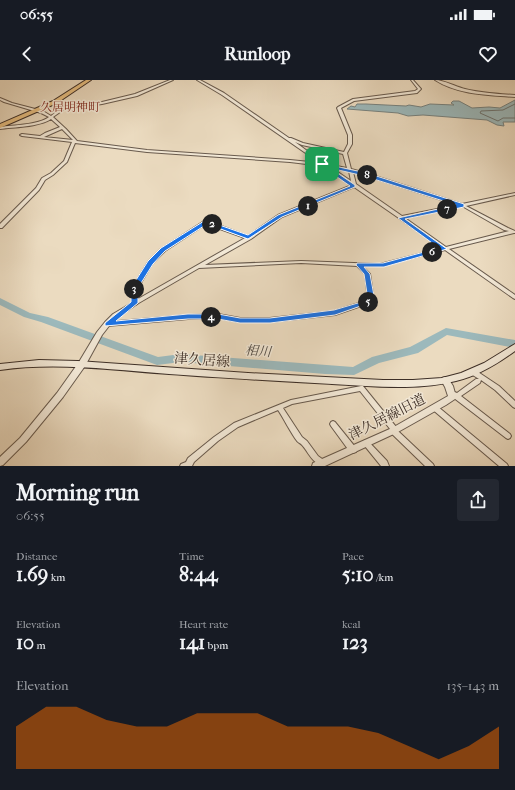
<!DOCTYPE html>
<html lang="en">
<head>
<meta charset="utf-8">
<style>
  body { margin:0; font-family:"IM FELL French Canon","Noto Serif JP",serif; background:#242831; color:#f1f3f6; height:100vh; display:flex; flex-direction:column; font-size:15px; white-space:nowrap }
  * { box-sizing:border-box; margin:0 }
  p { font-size:13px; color:#9ea1a6 }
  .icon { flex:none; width:22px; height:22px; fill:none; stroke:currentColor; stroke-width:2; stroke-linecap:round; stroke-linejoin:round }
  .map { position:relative; height:386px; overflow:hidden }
  .side { display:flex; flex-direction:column; background:#171b24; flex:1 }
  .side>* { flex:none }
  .pin { position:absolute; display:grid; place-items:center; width:34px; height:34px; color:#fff; margin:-17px; border-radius:8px; box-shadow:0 2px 6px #0006 }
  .km { position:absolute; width:20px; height:20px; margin:-10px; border-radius:50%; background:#222; color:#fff; font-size:11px; line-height:20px; text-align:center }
  .round { display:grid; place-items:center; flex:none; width:42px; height:42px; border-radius:4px; background:#242831 }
  .headline { display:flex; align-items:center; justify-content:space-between; height:68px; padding:0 16px }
  h1 { font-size:22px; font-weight:800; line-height:30px }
  .metrics { display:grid; grid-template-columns:repeat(3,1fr); gap:6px; height:68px; padding:4px 16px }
  .metrics div { display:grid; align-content:center }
  .metrics b { font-size:20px; font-weight:800 }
  .metrics small { font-size:11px; font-weight:400 }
  .metrics p { font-size:11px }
  .chart { height:112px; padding:8px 16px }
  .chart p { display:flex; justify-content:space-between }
  .chart svg { width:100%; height:72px; margin-top:4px; fill:#b45309; opacity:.7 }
  .status { display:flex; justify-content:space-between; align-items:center; height:28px; padding:0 20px; background:#171b24; direction:ltr }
  .status svg { height:11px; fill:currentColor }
  header { display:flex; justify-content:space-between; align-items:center; height:52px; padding:0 16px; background:#171b24; font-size:18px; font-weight:800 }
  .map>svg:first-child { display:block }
  .water { fill:#9cb9bc; stroke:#768280 }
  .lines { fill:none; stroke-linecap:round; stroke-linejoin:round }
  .shore { stroke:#6c7472; stroke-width:1 }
  .river { fill:#9cb9bc; fill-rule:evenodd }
  .minor-casing { stroke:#685a4d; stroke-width:2 }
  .tertiary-casing { stroke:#685a4d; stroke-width:2 }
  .secondary-casing { stroke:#3d2f27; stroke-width:2 }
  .primary-casing { stroke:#3d2f27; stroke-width:2 }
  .minor { fill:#f2e8d6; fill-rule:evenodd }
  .tertiary { fill:#f2e8d6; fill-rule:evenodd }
  .secondary { fill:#f2e8d6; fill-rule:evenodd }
  .primary { fill:#e6be80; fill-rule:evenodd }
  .route { fill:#1a73e8; stroke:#fff; fill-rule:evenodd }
  .labels { text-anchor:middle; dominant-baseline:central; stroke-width:3; stroke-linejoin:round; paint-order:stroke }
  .far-quarter-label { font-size:12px; fill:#7a1f14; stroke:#f2e8d6 }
  .water-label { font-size:13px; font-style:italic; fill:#504b45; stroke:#f2e8d6 }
  .near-street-label { font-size:14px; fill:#3d2f27; stroke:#f2e8d6 }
</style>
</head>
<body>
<div class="status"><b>06:55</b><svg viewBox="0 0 49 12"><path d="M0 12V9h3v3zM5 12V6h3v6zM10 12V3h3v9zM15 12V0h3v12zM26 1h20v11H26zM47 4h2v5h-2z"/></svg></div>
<header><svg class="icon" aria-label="back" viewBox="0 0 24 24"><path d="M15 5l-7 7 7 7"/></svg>Runloop<svg class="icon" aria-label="heart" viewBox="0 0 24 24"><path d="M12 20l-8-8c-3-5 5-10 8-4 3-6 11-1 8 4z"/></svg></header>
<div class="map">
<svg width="515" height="386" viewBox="0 0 515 386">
  <rect width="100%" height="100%" fill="#ebdbc0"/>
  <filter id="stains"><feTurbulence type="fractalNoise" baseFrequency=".005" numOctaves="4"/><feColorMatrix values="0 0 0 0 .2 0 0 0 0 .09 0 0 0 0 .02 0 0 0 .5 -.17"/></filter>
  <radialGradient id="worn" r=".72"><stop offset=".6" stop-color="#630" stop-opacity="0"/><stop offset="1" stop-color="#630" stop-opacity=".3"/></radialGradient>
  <path class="water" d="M 515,20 L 515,42 L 503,42 L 504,46 L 497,45 L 487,40 L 423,35 L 408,36 L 398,33 L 347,29 L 351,26 L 355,27 L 357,24 L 366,24 L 406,26 L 409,25 L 421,27 L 430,24 L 454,25 L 451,23 L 453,21 L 459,21 L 472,28 L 489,27 L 500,28 Z"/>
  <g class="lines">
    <path class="shore" d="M 515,24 L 503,30 L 481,31 L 480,33 L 498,41 L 503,38 L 515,38"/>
    <path class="river" d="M 0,218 L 30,233 L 48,237 L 158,277 L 181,274 L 353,287 L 372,277 L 410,267 L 446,248 L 515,260 L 515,268 L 447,255 L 418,273 L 379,283 L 354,295 L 325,294 L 181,282 L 157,285 L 41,242 L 24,237 L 0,225 Z"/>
    <defs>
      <path id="minor" d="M 170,0 L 173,0 L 137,16 L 102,24 L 63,30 L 53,37 L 66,49 L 77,61 L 147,70 L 290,80 L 320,83 L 222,15 L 197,0 L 200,0 L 224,13 L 289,58 L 291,58 L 303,63 L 344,72 L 348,64 L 348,55 L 337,28 L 338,27 L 353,19 L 415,11 L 418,9 L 411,0 L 413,0 L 421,9 L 417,13 L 354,21 L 341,28 L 352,55 L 352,64 L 347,73 L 351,89 L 366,93 L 462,124 L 515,113 L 515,115 L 466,126 L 508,148 L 515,151 L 515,153 L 514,153 L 449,169 L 515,215 L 515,219 L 513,218 L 445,170 L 380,186 L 362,186 L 370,194 L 374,221 L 373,222 L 335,235 L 270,242 L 240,242 L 218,238 L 188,239 L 107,246 L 105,245 L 104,244 L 105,243 L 107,242 L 188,235 L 218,234 L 240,238 L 270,238 L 334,231 L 368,220 L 365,194 L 357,186 L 301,183 L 199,188 L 137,224 L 135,225 L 132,223 L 132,208 L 148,182 L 161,169 L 204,141 L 208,141 L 248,156 L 278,135 L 352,105 L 323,86 L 290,82 L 147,72 L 75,63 L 67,82 L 53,95 L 45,100 L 39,110 L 2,148 L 0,148 L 0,144 L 36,108 L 42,98 L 51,93 L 64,81 L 72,62 L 22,56 L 20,55 L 22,54 L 40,56 L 45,53 L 60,47 L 51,39 C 39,47 14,47 0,49 L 0,47 C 13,45 38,45 49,37 L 41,33 L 4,22 L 0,20 L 0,18 L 12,23 L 43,31 L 51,36 L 61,28 L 102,22 L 135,14 ZM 62,49 L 73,60 L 44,57 ZM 295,62 L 302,65 L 343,74 L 347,88 L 325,84 ZM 329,86 L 349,91 L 351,101 ZM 353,92 L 364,95 L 457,125 L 402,136 L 356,104 ZM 354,107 L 442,168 L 380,184 L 301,181 L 205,185 L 251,159 L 282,137 ZM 462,126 L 504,150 L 509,151 L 446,167 L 405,138 ZM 206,144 L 245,158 L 138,219 L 138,208 L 152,184 L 165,171 Z
        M 471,290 L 475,290 L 499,306 L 515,321 L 515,328 L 513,327 L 495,310 L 481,300 L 480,303 L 461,316 L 510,354 L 511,356 L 510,358 L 508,359 L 506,358 L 450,315 L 449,313 L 450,311 L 452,311 L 457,313 L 476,299 L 479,299 L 471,294 L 470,292 Z
        M 361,306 L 363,306 L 397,348 L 398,350 L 398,351 L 433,384 L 434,386 L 425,386 L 391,353 L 390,351 L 390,349 L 360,311 L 292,324 L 283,328 L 302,357 L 307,361 L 318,376 L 325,381 L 326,383 L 325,385 C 313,386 308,371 302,365 C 299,362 300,364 297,361 C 291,353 284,339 278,330 L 238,347 L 218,361 L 194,382 L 192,386 L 180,386 L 181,384 L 186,382 L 188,378 L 214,357 L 234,343 L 291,320 Z
        M 435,325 L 437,326 L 507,384 L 508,386 L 499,386 L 433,330 L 432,328 L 433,326 Z
        M 333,341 L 335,342 L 356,368 L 357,370 L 356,372 L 353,373 L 350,372 L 331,346 L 330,344 L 331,342 Z
        M 366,360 L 368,361 L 387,381 L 389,386 L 381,386 L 364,365 L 363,363 L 364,361 Z"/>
      <path id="tertiary" d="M 435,0 C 444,0 456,7 465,9 C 481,13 498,14 515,15 L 515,17 C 489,15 458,15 435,0 Z
        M 135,221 L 138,223 L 137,224 L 117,238 L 109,246 L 102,255 L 85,286 L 63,317 L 26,362 L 3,385 L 0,386 L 0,377 L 20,358 L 57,313 L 79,282 L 97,252 L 105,242 L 113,234 Z
        M 445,297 L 448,298 L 453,306 L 456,317 L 455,319 L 446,325 L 398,352 L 325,386 L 312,386 L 313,383 L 392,348 L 448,316 L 445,307 L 441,300 L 442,298 Z"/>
      <path id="secondary" d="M 515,264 L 515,271 C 497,284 478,296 456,301 C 416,311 373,306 332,304 C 278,301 223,298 169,294 C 112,290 57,282 0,290 L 0,284 L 39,280 L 78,281 L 248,293 L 383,300 L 413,300 L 442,298 L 461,293 L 484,283 Z"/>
      <path id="primary" d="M 86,0 L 91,0 L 57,23 L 0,48 L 0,44 L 53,21 Z"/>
    </defs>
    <use href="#minor" class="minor-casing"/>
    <use href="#tertiary" class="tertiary-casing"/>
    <use href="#secondary" class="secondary-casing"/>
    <use href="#primary" class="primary-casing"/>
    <use href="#minor" class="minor"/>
    <use href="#tertiary" class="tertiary"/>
    <use href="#secondary" class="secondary"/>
    <use href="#primary" class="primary"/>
  </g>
  <path class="route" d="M 320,83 L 367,93 L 464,124 L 464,127 L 405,139 L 447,169 L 384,187 L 364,187 L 370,194 L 375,221 L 335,235 L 270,243 L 240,243 L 218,239 L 188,239 L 105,246 L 105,243 L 131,222 L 131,208 L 148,181 L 161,168 L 204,141 L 208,141 L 248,155 L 278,135 L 350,106 L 320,85 ZM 330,88 L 364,96 L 456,125 L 398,138 L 439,168 L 383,183 L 357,183 L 356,185 L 364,194 L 368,220 L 334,230 L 270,238 L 240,238 L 218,234 L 188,234 L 116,241 L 138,223 L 138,208 L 153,184 L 165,171 L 207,144 L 248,159 L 282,137 L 355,107 L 355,105 Z"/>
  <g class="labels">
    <g class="far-quarter-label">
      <text x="70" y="27">久居明神町</text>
    </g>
    <g class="water-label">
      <text transform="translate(258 271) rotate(4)">相川</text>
    </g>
    <g class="near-street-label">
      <text transform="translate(202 280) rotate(4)">津久居線</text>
      <text transform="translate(387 337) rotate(-27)">津久居線旧道</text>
    </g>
  </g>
  <rect width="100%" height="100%" filter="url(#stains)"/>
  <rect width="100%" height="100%" fill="url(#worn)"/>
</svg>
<div class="pin" style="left:322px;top:84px;background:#1e9e55"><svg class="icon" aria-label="arrive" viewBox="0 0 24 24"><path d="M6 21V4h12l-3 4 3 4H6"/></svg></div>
<b class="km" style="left:308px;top:126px">1</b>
<b class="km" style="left:212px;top:144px">2</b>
<b class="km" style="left:134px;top:209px">3</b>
<b class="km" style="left:211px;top:237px">4</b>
<b class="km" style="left:368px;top:222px">5</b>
<b class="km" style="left:432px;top:172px">6</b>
<b class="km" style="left:447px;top:129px">7</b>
<b class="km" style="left:367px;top:95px">8</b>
</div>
<section class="side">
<div class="headline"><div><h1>Morning run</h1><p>06:55</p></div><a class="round"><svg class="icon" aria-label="share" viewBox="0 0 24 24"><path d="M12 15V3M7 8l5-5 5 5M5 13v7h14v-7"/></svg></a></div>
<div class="metrics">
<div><p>Distance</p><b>1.69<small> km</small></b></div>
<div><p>Time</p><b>8:44</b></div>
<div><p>Pace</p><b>5:10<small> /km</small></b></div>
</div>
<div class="metrics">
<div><p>Elevation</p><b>10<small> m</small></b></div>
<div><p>Heart rate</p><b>141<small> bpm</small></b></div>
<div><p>kcal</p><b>123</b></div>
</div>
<div class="chart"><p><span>Elevation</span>135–143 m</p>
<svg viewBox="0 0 160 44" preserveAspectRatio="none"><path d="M0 44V18L10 6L20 6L30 14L40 18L50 18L60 10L70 10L80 10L90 18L100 18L110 18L120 22L130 30L140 38L150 30L160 18V44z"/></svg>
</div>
</section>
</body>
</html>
